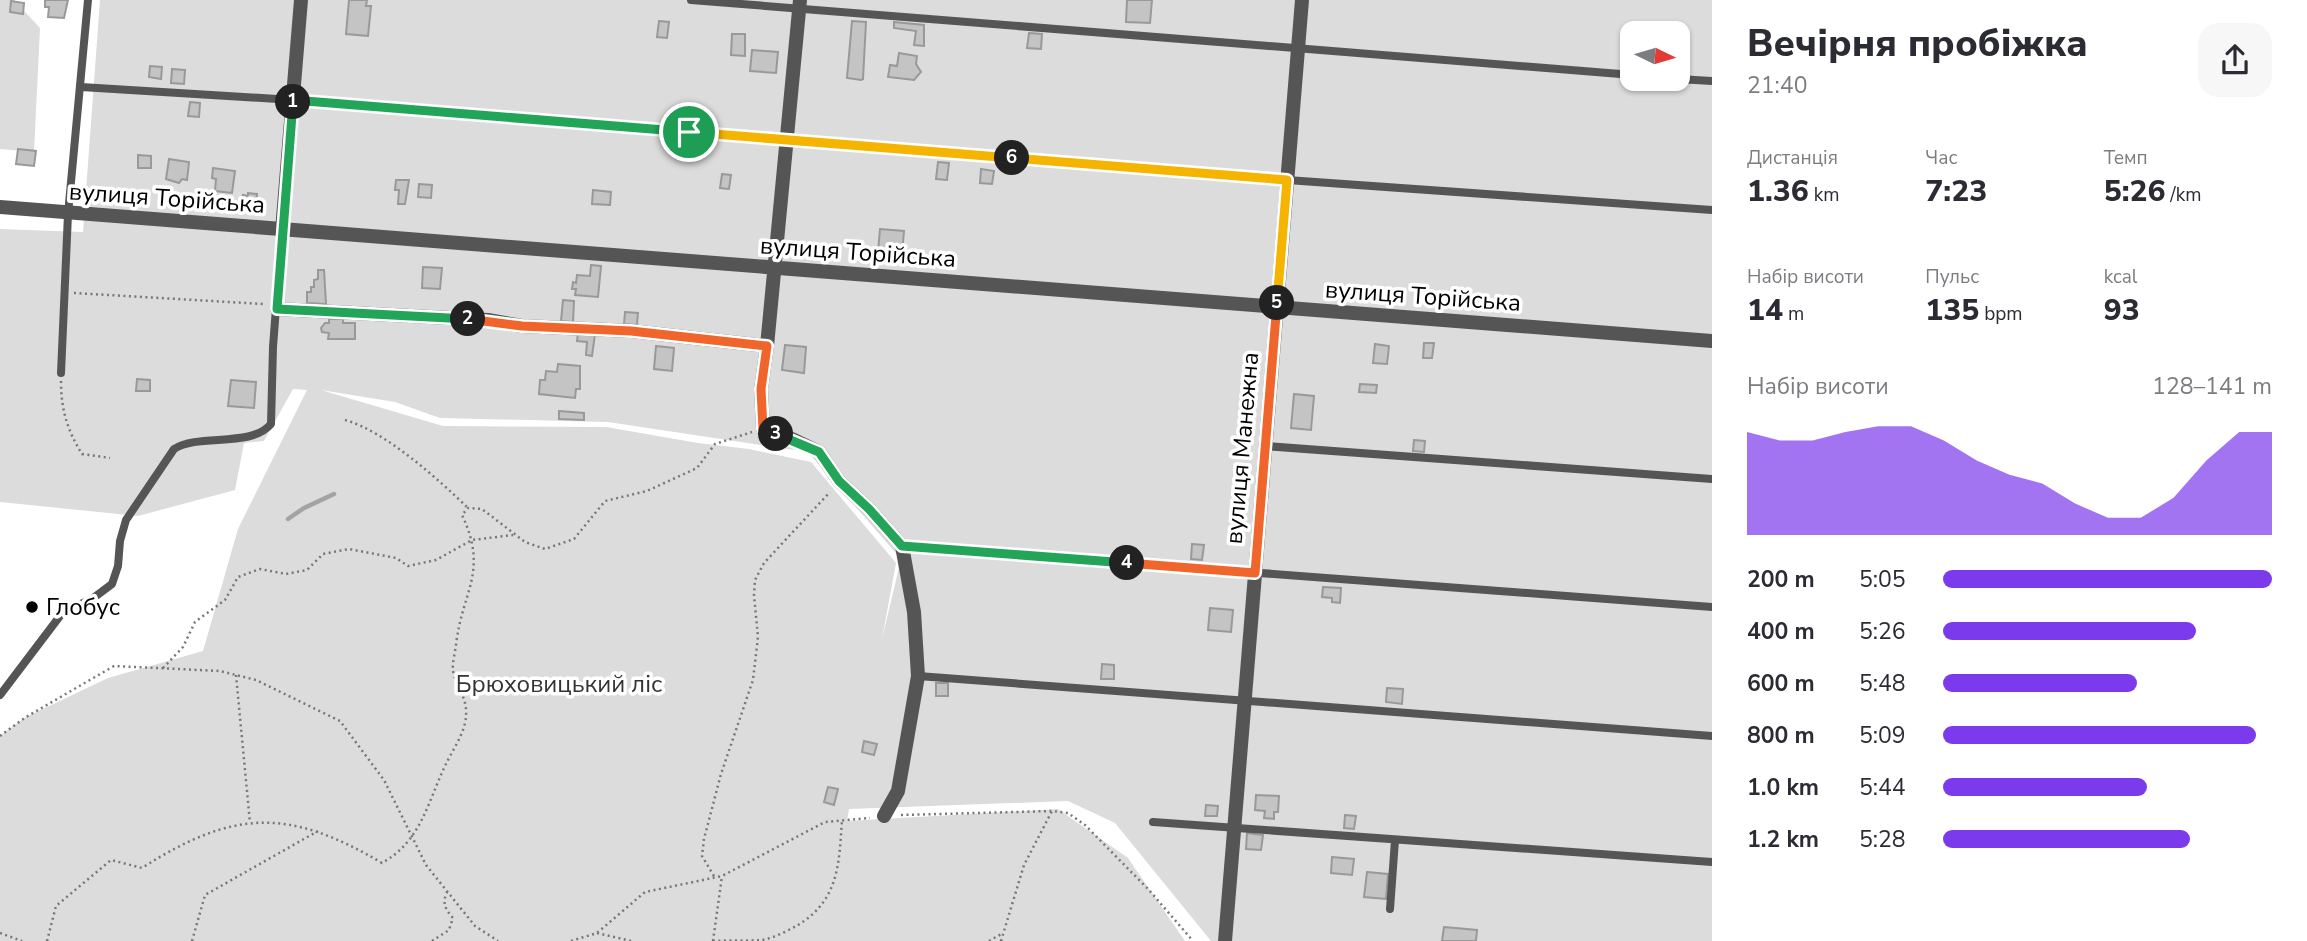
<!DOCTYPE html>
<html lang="uk">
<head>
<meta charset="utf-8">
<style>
  body { margin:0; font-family:"Nunito Sans",sans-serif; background:#f7f7f7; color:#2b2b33; height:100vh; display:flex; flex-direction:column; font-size:26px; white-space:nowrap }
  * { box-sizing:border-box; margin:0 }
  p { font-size:23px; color:#7c7c81 }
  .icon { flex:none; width:38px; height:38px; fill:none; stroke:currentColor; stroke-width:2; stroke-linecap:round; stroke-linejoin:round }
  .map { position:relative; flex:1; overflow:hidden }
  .details { display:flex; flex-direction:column; background:#fff; width:595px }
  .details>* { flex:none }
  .needle { width:46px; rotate:95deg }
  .tools { position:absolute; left:1620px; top:21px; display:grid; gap:14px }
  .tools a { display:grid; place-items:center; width:70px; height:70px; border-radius:14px; background:#fff; box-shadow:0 2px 5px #0004; font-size:35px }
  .pin { position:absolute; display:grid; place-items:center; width:60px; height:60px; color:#fff; margin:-30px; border:4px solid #fff; border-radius:50%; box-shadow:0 2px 7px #0007 }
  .km { position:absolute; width:35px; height:35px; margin:-18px; border-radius:50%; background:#222; color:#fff; font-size:19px; line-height:35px; text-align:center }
  .round { display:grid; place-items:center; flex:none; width:74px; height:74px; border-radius:21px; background:#f7f7f7 }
  .headline { display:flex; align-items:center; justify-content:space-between; height:119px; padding:0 35px }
  h1 { font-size:38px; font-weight:800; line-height:52px }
  .figures { display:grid; grid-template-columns:repeat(3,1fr); gap:10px; height:119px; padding:7px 35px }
  .figures div { display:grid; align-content:center }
  .figures b { font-size:30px; font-weight:800 }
  .figures small { font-size:19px; font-weight:400 }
  .figures p { font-size:19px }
  .chart { height:196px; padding:14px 35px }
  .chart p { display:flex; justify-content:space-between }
  .chart svg { width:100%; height:126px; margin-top:7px; fill:#7c3aed; opacity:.7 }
  ul { padding:0 35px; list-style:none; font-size:23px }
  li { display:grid; grid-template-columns:112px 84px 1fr; align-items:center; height:52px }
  li i { height:18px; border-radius:9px; background:#7c3aed }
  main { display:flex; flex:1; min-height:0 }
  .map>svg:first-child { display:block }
  .green { fill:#dcdcdc; fill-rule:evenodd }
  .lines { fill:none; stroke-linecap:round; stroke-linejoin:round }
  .stream { stroke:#a3a3a3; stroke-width:4.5 }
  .building { fill:#c4c4c4; stroke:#999; stroke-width:2 }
  .path { stroke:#777; stroke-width:2.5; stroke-dasharray:2 3.5; stroke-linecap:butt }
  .service { stroke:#555; stroke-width:8 }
  .minor { stroke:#555; stroke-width:14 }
  .split-1-casing { stroke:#fff; stroke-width:14 }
  .split-2-casing { stroke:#fff; stroke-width:14 }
  .split-3-casing { stroke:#fff; stroke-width:14 }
  .split-4-casing { stroke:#fff; stroke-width:14 }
  .split-5-casing { stroke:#fff; stroke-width:14 }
  .split-6-casing { stroke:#fff; stroke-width:14 }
  .split-7-casing { stroke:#fff; stroke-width:14 }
  .split-1 { stroke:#22a559; stroke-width:9 }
  .split-2 { stroke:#22a559; stroke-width:9 }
  .split-3 { stroke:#f0652b; stroke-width:9 }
  .split-4 { stroke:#22a559; stroke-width:9 }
  .split-5 { stroke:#f0652b; stroke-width:9 }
  .split-6 { stroke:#f5b400; stroke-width:9 }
  .split-7 { stroke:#f5b400; stroke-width:9 }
  .poi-dot { fill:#000; stroke:#fff; stroke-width:2.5 }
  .labels { text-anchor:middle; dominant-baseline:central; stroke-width:7; stroke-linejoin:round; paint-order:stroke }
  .street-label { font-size:24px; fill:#000; stroke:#fff }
  .poi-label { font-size:24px; fill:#000; stroke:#fff; text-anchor:start }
  .park-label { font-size:24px; fill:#333; stroke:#fff }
</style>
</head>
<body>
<main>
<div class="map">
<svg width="1712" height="941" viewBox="0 0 1712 941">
  <rect width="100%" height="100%" fill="#fff"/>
  <path class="green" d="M 0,0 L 14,0 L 40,28 L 34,152 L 0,149 Z
    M 100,0 L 1712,0 L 1712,941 L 1211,941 L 1115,823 L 1068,801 L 849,809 L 847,821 L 1058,809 L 1128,858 L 1185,941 L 0,941 L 0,736 L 26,717 L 108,678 L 203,651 L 238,529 L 307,390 L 293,389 L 264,441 L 244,443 L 235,490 L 138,516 L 0,502 L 0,229 L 83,232 ZM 1633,33 L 1678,33 L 1678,79 L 1633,79 ZM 321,390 L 395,402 L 440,418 L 608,422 L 808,452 L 901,559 L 882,639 L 896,563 L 811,462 L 749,449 L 698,443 L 606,427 L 443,426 Z"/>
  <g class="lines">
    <path class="stream" d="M 288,519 L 304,508 L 334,494"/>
  </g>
  <path class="building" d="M 45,0 L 68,0 L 64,18 L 48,17 L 49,7 L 45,7 Z
    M 349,0 L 367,0 L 366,6 L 371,6 L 368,36 L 346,34 Z
    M 1127,0 L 1152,0 L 1150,23 L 1126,22 Z
    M 11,1 L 24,3 L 23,14 L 10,12 Z
    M 659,21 L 669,22 L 667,38 L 657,37 Z
    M 852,21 L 866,22 L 863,79 L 861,80 L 847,78 Z
    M 894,22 L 924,25 L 924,46 L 914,45 L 916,31 L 894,28 Z
    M 1029,33 L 1042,34 L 1041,49 L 1027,48 Z
    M 732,34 L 745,34 L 745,56 L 731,55 Z
    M 752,50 L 778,52 L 776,73 L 750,71 Z
    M 899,53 L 917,56 L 916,64 L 921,72 L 914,80 L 888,77 L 890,65 L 897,66 Z
    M 150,66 L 162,67 L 161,79 L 149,77 Z
    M 172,69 L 185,70 L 184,84 L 171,83 Z
    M 190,102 L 200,103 L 199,117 L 188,116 Z
    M 18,149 L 36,151 L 34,166 L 16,164 Z
    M 138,155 L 151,156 L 151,168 L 138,168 Z
    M 169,159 L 189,162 L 187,180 L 182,179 L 179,183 L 166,179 Z
    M 938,162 L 949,163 L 947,180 L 936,179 Z
    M 213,168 L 235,171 L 232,193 L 215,191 L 216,179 L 212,178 Z
    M 981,169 L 994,171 L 992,184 L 980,183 Z
    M 722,174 L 731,175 L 729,189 L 720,188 Z
    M 396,180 L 409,180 L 405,204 L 398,204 L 399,190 L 395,190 Z
    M 419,184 L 432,185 L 431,198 L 418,197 Z
    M 593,190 L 611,192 L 610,205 L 592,204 Z
    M 248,193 L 257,194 L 256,213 L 241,211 L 243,195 L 248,196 Z
    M 880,229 L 904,231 L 902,254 L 878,252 Z
    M 591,265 L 601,266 L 598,297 L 575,295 L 576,289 L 572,289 L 573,282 L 576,283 L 577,275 L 590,276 Z
    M 423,267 L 442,268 L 440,289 L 422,288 Z
    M 318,270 L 324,270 L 326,304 L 307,303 L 307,292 L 311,292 L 311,287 L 314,287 L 314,280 L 318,279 Z
    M 563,300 L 574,301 L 573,322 L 561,321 Z
    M 625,312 L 638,313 L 637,325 L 624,324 Z
    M 329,319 L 343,319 L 343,323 L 355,323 L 355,339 L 328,339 L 329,333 L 322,332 L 321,328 L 325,323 L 329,323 Z
    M 578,333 L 595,334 L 592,356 L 586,355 L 587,342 L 577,341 Z
    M 1424,343 L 1434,343 L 1432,358 L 1423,358 Z
    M 1375,344 L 1389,346 L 1387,364 L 1373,363 Z
    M 785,345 L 806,347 L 804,373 L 782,370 Z
    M 656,346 L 674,348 L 672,371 L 654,369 Z
    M 558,364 L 580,366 L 580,389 L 576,389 L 575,398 L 539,394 L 540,380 L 545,380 L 546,371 L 557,372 Z
    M 137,379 L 150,380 L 150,391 L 136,391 Z
    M 231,380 L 256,382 L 254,408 L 228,406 Z
    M 1360,384 L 1377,385 L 1376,393 L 1359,392 Z
    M 1294,394 L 1314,396 L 1311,430 L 1291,428 Z
    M 559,411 L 584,413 L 584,420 L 559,419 Z
    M 1414,440 L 1425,441 L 1424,452 L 1413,451 Z
    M 1192,544 L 1204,545 L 1202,560 L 1191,559 Z
    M 1323,587 L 1341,588 L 1340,603 L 1332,602 L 1332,598 L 1322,597 Z
    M 1210,608 L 1233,610 L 1231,632 L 1208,630 Z
    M 1102,664 L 1114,665 L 1114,679 L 1101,679 Z
    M 936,683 L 948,683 L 948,696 L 936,696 Z
    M 1387,688 L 1403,689 L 1402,704 L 1386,702 Z
    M 864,741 L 877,744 L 874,755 L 862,752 Z
    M 828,787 L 838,789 L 834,805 L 824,802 Z
    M 1256,795 L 1279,796 L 1278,812 L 1274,812 L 1274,819 L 1264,818 L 1265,811 L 1255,810 Z
    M 1206,805 L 1218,806 L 1217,816 L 1205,816 Z
    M 1345,815 L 1356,816 L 1354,829 L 1344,828 Z
    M 1247,833 L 1263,835 L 1261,850 L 1246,849 Z
    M 1332,857 L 1354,859 L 1352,875 L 1331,873 Z
    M 1367,872 L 1388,874 L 1386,899 L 1364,897 Z
    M 1444,927 L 1477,930 L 1476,941 L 1442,941 Z"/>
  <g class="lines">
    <path class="path" d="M 74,293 L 263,304
      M 61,381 C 61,409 67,430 82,454 L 110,458
      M 345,420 C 385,431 438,479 468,508
      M 163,668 L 183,647 L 195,622 L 225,600 L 238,577 L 260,569 L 286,574 L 307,570 L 323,554 L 349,549 L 396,558 L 408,566 L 436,560 L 472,540 L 513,535
      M 236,675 L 250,823
      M 0,736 L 26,717 L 114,666 L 220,671 L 256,680 L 340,721 L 384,780 L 426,865 L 475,926 L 498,941
      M 901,815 L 1052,811 L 1068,813 L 1085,825 L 1149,890 L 1193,941
      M 714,876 L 702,856 L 704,839 L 721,774 L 753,680 L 758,637 L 754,595 L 755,580 L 764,563 L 830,492
      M 0,933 L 22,941
      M 597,933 L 631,941
      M 47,941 L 56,906 L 111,860 L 142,868 C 234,809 289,808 382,863 C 421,841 427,804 445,766 C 451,753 462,737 465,723 C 470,699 457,690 453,671 C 452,664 455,653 456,645 C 462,591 489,572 462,515 L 468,508 L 482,509 L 525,542 L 545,549 L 574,539 L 605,501 L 647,491 L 697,468 L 715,444 L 752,432
      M 192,941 L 205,895 L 318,831
      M 432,941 L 449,930 L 453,918 C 445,909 442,903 447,892
      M 571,941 L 597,933 L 645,892 L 722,876 L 825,822 L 870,818
      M 713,941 C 729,940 746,941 762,940 C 774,938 787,931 798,925 C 839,900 839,864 842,820
      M 713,941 L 722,876
      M 989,941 L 1003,933
      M 1001,941 L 1024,865 L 1052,811"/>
    <path class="service" d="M 691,0 L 1633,75
      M 1678,79 L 1712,81
      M 81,87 L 293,100 L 1287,180 L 1712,210
      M 61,373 L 68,214 L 88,0
      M 1265,446 L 1712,479
      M 902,546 L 1712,607
      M 918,676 L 1712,736
      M 0,695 L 63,612 L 92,599 L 112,584 L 118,566 L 120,541 L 126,520 L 174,449 C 199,433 251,448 271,424 L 273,347 L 282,230
      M 1153,822 L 1712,862
      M 1390,909 L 1395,840"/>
    <path class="minor" d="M 800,0 L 767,346 L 761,389 L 763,429 L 792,439 L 819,452 L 839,481 L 869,509 L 902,546 L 914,612 L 918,676 L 898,791 L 884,816
      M 0,207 L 1712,341
      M 282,230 L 301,0
      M 277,309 L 488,320 L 522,326 L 631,331 L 767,346
      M 1225,941 L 1302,0"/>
  </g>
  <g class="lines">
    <defs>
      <path id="split-1" d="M 293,102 L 293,100 L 689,132"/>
      <path id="split-2" d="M 293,102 L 277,309 L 468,319"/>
      <path id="split-3" d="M 468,319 L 522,326 L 631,331 L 767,346 L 761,389 L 763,429 L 776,434"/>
      <path id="split-4" d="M 776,434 L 819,452 L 839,481 L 869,509 L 902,546 L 1127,563"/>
      <path id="split-5" d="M 1127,563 L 1255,573 L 1277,303"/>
      <path id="split-6" d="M 1012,158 L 1287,180 L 1277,303"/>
      <path id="split-7" d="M 689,132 L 1012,158"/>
    </defs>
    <use href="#split-1" class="split-1-casing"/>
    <use href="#split-2" class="split-2-casing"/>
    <use href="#split-3" class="split-3-casing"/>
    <use href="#split-4" class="split-4-casing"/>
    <use href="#split-5" class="split-5-casing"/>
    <use href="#split-6" class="split-6-casing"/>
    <use href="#split-7" class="split-7-casing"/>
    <use href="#split-1" class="split-1"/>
    <use href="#split-2" class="split-2"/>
    <use href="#split-3" class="split-3"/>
    <use href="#split-4" class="split-4"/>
    <use href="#split-5" class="split-5"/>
    <use href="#split-6" class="split-6"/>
    <use href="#split-7" class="split-7"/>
  </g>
  <circle class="poi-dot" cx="32" cy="607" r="7"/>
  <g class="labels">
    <g class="street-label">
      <text transform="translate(167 198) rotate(4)">вулиця Торійська</text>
      <text transform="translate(858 252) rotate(4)">вулиця Торійська</text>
      <text transform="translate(1423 296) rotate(4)">вулиця Торійська</text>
      <text transform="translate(1242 448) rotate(-85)">вулиця Манежна</text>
    </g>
    <g class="poi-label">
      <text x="46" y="607">Глобус</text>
    </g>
    <g class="park-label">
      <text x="559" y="684">Брюховицький ліс</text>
    </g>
  </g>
</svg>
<div class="tools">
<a><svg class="needle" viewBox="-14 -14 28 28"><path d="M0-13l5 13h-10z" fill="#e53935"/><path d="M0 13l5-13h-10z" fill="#7c7c81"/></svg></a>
</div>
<div class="pin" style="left:689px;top:132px;background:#1e9e55"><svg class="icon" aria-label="arrive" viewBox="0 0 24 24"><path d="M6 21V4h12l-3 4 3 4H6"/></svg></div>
<b class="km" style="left:293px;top:102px">1</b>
<b class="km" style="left:468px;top:319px">2</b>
<b class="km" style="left:776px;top:434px">3</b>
<b class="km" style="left:1127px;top:563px">4</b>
<b class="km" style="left:1277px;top:303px">5</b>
<b class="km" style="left:1012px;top:158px">6</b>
</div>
<section class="details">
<div class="headline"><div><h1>Вечірня пробіжка</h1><p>21:40</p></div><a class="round"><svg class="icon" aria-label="share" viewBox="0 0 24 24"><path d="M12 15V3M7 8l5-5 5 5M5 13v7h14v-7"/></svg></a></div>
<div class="figures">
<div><p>Дистанція</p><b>1.36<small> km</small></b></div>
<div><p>Час</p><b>7:23</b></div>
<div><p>Темп</p><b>5:26<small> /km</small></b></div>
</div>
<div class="figures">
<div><p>Набір висоти</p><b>14<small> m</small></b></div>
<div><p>Пульс</p><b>135<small> bpm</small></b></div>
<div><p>kcal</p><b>93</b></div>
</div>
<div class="chart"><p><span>Набір висоти</span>128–141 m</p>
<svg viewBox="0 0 160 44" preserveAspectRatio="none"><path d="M0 44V8L10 11L20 11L30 8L40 6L50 6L60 11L70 18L80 23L90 26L100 33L110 38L120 38L130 31L140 18L150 8L160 8V44z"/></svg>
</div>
<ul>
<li><b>200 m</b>5:05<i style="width:100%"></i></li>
<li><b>400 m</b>5:26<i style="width:77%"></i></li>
<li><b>600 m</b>5:48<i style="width:59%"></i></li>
<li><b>800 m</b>5:09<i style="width:95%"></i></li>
<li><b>1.0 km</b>5:44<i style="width:62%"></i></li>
<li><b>1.2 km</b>5:28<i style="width:75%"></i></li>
</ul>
</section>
</main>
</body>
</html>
